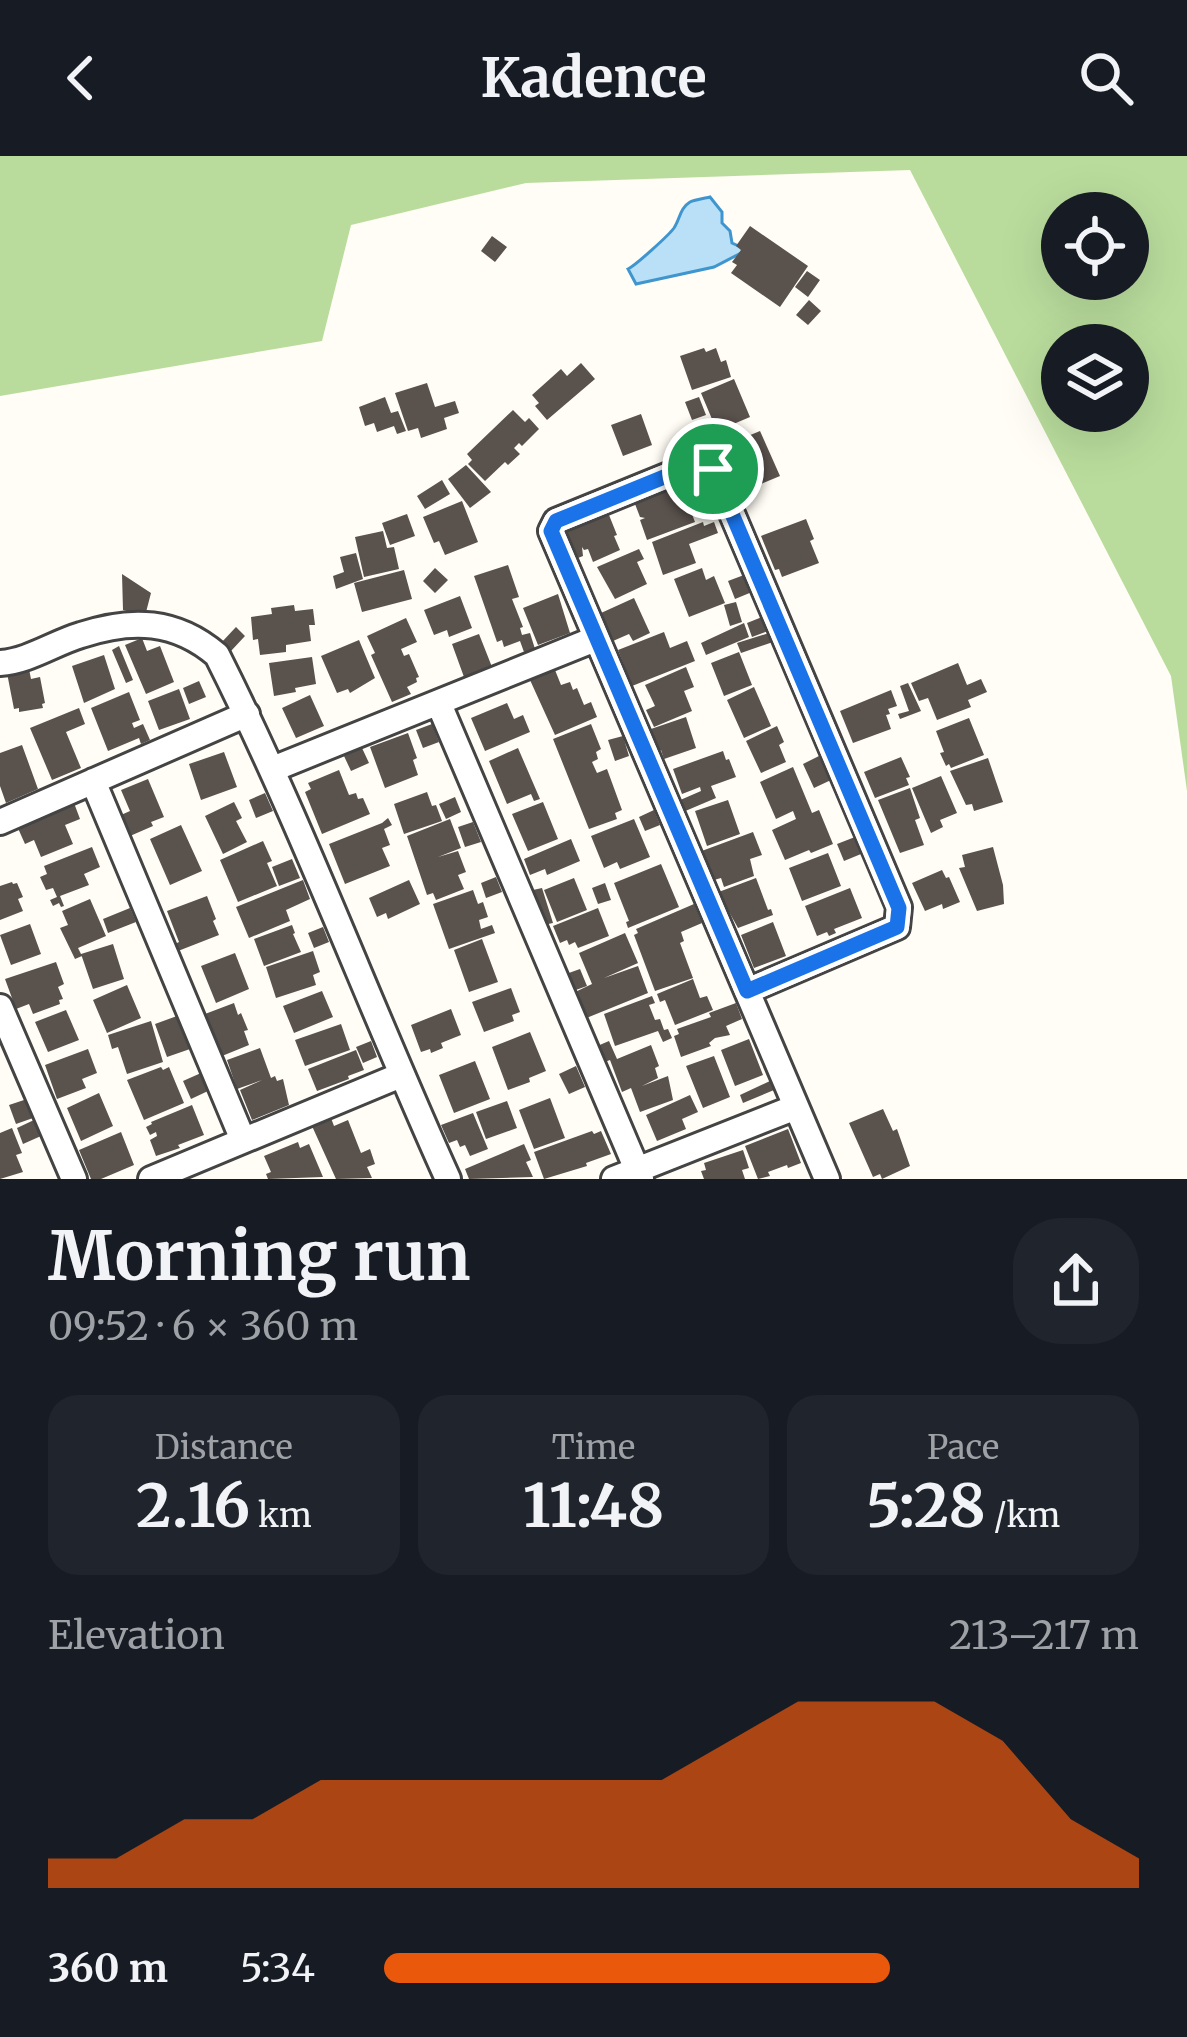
<!DOCTYPE html>
<html lang="en">
<head>
<meta charset="utf-8">
<style>
  body { margin:0; font-family:Merriweather,serif; background:#20242c; color:#f1f3f6; height:100vh; display:flex; flex-direction:column; font-size:45px; white-space:nowrap }
  * { box-sizing:border-box; margin:0 }
  p { font-size:39px; color:#9ea1a6 }
  .icon { flex:none; width:66px; height:66px; fill:none; stroke:currentColor; stroke-width:2; stroke-linecap:round; stroke-linejoin:round }
  .map { position:relative; height:1023px; overflow:hidden }
  .panel { display:flex; flex-direction:column; background:#171b24; flex:1 }
  .panel>* { flex:none }
  .tools { position:absolute; left:1041px; top:36px; display:grid; gap:24px }
  .tools a { display:grid; place-items:center; width:108px; height:108px; border-radius:50%; background:#171b24; box-shadow:0 12px 48px #0002; font-size:60px }
  .pin { position:absolute; display:grid; place-items:center; width:102px; height:102px; color:#fff; margin:-51px; border:6px solid #fff; border-radius:50%; box-shadow:0 3px 12px #0007 }
  .round { display:grid; place-items:center; flex:none; width:126px; height:126px; border-radius:48px; background:#20242c }
  .headline { display:flex; align-items:center; justify-content:space-between; height:204px; padding:0 48px }
  h1 { font-size:66px; font-weight:700; line-height:90px }
  .figures { display:grid; grid-template-columns:repeat(3,1fr); gap:18px; height:204px; padding:12px 48px }
  .figures div { display:grid; align-content:center; border-radius:30px; background:#20242c; text-align:center }
  .figures b { font-size:60px; font-weight:700 }
  .figures small { font-size:33px; font-weight:400 }
  .figures p { font-size:33px }
  .chart { height:336px; padding:24px 48px }
  .chart p { display:flex; justify-content:space-between }
  .chart svg { width:100%; height:216px; margin-top:12px; fill:#ea580c; opacity:.7 }
  ul { padding:0 48px; list-style:none; font-size:39px }
  li { display:grid; grid-template-columns:192px 144px 1fr; align-items:center; height:90px }
  li i { height:30px; border-radius:15px; background:#ea580c }
  header { display:flex; justify-content:space-between; align-items:center; height:156px; padding:0 48px; background:#171b24; font-size:54px; font-weight:700 }
  .map>svg:first-child { display:block }
  .forest { fill:#b9dc9c; fill-rule:evenodd }
  .water { fill:#b9e0f7; stroke:#3f96cf; stroke-width:3 }
  .building { fill:#5a524d }
  .lines { fill:none; stroke-linecap:round; stroke-linejoin:round }
  .minor-casing { stroke:#444; stroke-width:30 }
  .minor { stroke:#fff; stroke-width:24 }
  .route-casing { stroke:#fff; stroke-width:24 }
  .route { stroke:#1a73e8; stroke-width:15 }
</style>
</head>
<body>
<header><svg class="icon" aria-label="back" viewBox="0 0 24 24"><path d="M15 5l-7 7 7 7"/></svg>Kadence<svg class="icon" aria-label="search" viewBox="0 0 24 24"><circle cx="10" cy="10" r="6"/><path d="M15 15l6 6"/></svg></header>
<div class="map">
<svg width="1187" height="1023" viewBox="0 0 1187 1023">
  <rect width="100%" height="100%" fill="#fffdf5"/>
  <path class="forest" d="M 0,0 L 1187,0 L 1187,635 L 1171,520 L 910,14 L 526,27 L 351,69 L 322,185 L 0,240 ZM 1062,57 L 1128,57 L 1128,123 L 1062,123 ZM 1062,189 L 1128,189 L 1128,255 L 1062,255 Z"/>
  <path class="water" d="M 710,41 L 722,56 L 722,67 L 730,75 L 732,87 L 743,92 L 743,96 L 714,111 L 636,128 L 628,113 C 636,109 669,79 674,72 C 680,63 680,52 690,46 C 694,44 706,42 710,41 Z"/>
  <path class="building" d="M 750,70 L 808,110 L 780,151 L 731,117 L 737,109 L 732,106 L 741,94 L 736,90 Z
    M 492,80 L 507,91 L 495,106 L 481,95 Z
    M 807,115 L 820,124 L 808,141 L 795,131 Z
    M 809,144 L 821,155 L 808,169 L 796,159 Z
    M 704,192 L 706,196 L 716,192 L 721,206 L 726,204 L 731,221 L 692,234 L 680,200 Z
    M 581,207 L 595,223 L 547,264 L 535,250 L 539,247 L 532,239 L 561,213 L 567,220 Z
    M 734,223 L 750,261 L 717,275 L 701,237 Z
    M 427,227 L 435,251 L 455,245 L 459,257 L 444,262 L 447,273 L 421,282 L 418,272 L 408,275 L 395,237 Z
    M 385,241 L 391,257 L 398,255 L 406,275 L 397,278 L 394,270 L 377,276 L 374,267 L 365,270 L 359,251 Z
    M 699,241 L 706,259 L 692,264 L 685,246 Z
    M 513,254 L 525,266 L 529,262 L 539,273 L 522,290 L 519,287 L 514,292 L 520,298 L 508,309 L 505,306 L 485,325 L 468,308 L 472,304 L 467,298 Z
    M 641,258 L 652,289 L 623,300 L 611,269 Z
    M 760,275 L 780,320 L 761,328 L 758,323 L 745,328 L 736,307 L 732,309 L 724,290 Z
    M 466,309 L 491,336 L 470,352 L 448,323 Z
    M 442,324 L 450,338 L 425,353 L 417,340 Z
    M 681,329 L 695,366 L 647,384 L 640,364 L 645,362 L 640,361 L 635,348 Z
    M 462,345 L 478,386 L 445,399 L 439,385 L 434,387 L 423,361 Z
    M 407,358 L 415,380 L 390,389 L 382,367 Z
    M 606,359 L 609,359 L 617,379 L 614,380 L 620,394 L 593,406 L 588,393 L 584,394 L 582,391 L 583,400 L 578,402 L 567,376 Z
    M 806,363 L 814,383 L 810,385 L 819,407 L 782,421 L 779,413 L 775,414 L 761,380 Z
    M 703,366 L 704,370 L 714,366 L 718,377 L 689,388 L 696,407 L 663,419 L 652,386 Z
    M 383,375 L 387,392 L 394,391 L 399,413 L 364,421 L 355,381 Z
    M 639,393 L 644,403 L 637,406 L 647,428 L 615,443 L 597,411 Z
    M 356,397 L 363,423 L 336,433 L 333,420 L 344,416 L 340,401 Z
    M 508,409 L 519,441 L 512,443 L 523,471 L 520,472 L 522,479 L 530,477 L 535,493 L 524,496 L 520,485 L 504,491 L 502,484 L 497,486 L 474,420 Z
    M 435,412 L 448,424 L 435,437 L 423,425 Z
    M 702,412 L 706,424 L 714,420 L 725,447 L 689,461 L 674,423 Z
    M 404,414 L 412,443 L 362,456 L 354,427 Z
    M 122,418 L 151,437 L 145,460 L 123,454 Z
    M 744,419 L 752,436 L 735,443 L 728,425 Z
    M 558,438 L 570,477 L 538,489 L 523,452 Z
    M 460,440 L 472,472 L 449,481 L 447,474 L 434,479 L 424,454 Z
    M 634,442 L 650,477 L 633,485 L 629,478 L 613,485 L 601,457 Z
    M 736,446 L 742,466 L 730,470 L 724,449 Z
    M 294,449 L 295,455 L 313,453 L 315,469 L 309,469 L 311,485 L 286,489 L 286,496 L 260,499 L 258,483 L 253,484 L 251,461 L 272,458 L 271,452 Z
    M 762,461 L 768,475 L 752,481 L 747,467 Z
    M 406,462 L 417,486 L 401,493 L 404,500 L 409,498 L 419,521 L 416,522 L 417,526 L 407,531 L 411,538 L 392,546 L 371,499 L 375,497 L 367,480 Z
    M 744,467 L 749,481 L 706,499 L 701,487 Z
    M 236,471 L 245,480 L 231,495 L 221,487 Z
    M 664,476 L 670,492 L 687,485 L 695,505 L 632,530 L 618,494 Z
    M 769,477 L 773,486 L 741,497 L 737,487 Z
    M 479,478 L 492,511 L 464,521 L 452,488 Z
    M 142,482 L 147,495 L 160,490 L 174,526 L 146,538 L 125,489 Z
    M 359,484 L 375,522 L 350,537 L 348,533 L 337,537 L 321,500 Z
    M 119,490 L 133,524 L 126,527 L 112,494 Z
    M 739,496 L 752,529 L 724,540 L 711,507 Z
    M 104,499 L 115,533 L 84,547 L 72,510 Z
    M 312,501 L 316,528 L 295,532 L 296,536 L 274,540 L 269,507 Z
    M 958,507 L 967,529 L 981,523 L 987,536 L 968,544 L 971,551 L 937,564 L 928,542 L 919,545 L 911,527 Z
    M 686,511 L 694,531 L 684,535 L 692,555 L 654,571 L 646,554 L 655,550 L 645,529 Z
    M 29,513 L 31,523 L 40,521 L 45,547 L 42,548 L 43,552 L 19,556 L 19,552 L 14,553 L 7,517 Z
    M 555,514 L 561,529 L 570,526 L 573,534 L 577,532 L 584,549 L 591,546 L 597,561 L 555,579 L 530,524 Z
    M 199,525 L 206,541 L 189,548 L 183,532 Z
    M 908,527 L 921,555 L 900,563 L 898,558 L 909,555 L 900,530 Z
    M 754,531 L 771,570 L 744,582 L 727,544 Z
    M 179,533 L 190,563 L 159,574 L 148,545 Z
    M 891,534 L 897,550 L 888,553 L 890,558 L 886,559 L 891,573 L 853,587 L 840,555 Z
    M 129,536 L 140,564 L 132,567 L 134,572 L 143,568 L 150,584 L 141,588 L 139,582 L 108,595 L 91,552 Z
    M 310,539 L 324,570 L 296,582 L 282,552 Z
    M 507,547 L 514,563 L 523,559 L 530,576 L 485,595 L 471,562 Z
    M 79,552 L 85,568 L 66,576 L 81,612 L 52,624 L 30,572 Z
    M 686,561 L 696,592 L 664,603 L 661,594 L 657,595 L 648,574 Z
    M 969,562 L 984,599 L 951,612 L 949,608 L 946,610 L 940,597 L 944,596 L 936,575 Z
    M 432,568 L 439,586 L 423,592 L 416,574 Z
    M 591,568 L 601,593 L 596,596 L 598,603 L 592,606 L 597,617 L 607,613 L 622,654 L 615,657 L 617,663 L 589,673 L 553,583 Z
    M 777,570 L 784,586 L 779,589 L 786,606 L 761,617 L 746,585 Z
    M 408,577 L 417,602 L 413,604 L 418,619 L 385,632 L 370,591 Z
    M 623,580 L 629,600 L 615,605 L 608,584 Z
    M 22,589 L 38,633 L 6,647 L 0,630 L 0,597 Z
    M 362,592 L 369,607 L 351,615 L 344,600 Z
    M 518,592 L 540,643 L 534,645 L 531,638 L 507,648 L 489,605 Z
    M 723,595 L 726,604 L 729,603 L 736,621 L 711,630 L 716,642 L 683,656 L 678,645 L 701,635 L 700,631 L 682,638 L 673,613 Z
    M 224,596 L 237,631 L 201,644 L 189,608 Z
    M 819,600 L 831,624 L 814,632 L 803,608 Z
    M 901,601 L 910,621 L 906,622 L 909,629 L 875,642 L 864,616 Z
    M 988,602 L 1003,646 L 974,655 L 972,648 L 966,649 L 950,615 Z
    M 793,611 L 812,657 L 819,654 L 833,688 L 811,697 L 809,694 L 785,704 L 772,674 L 796,663 L 793,655 L 776,663 L 760,626 Z
    M 339,614 L 349,639 L 356,637 L 358,643 L 363,642 L 370,658 L 322,678 L 305,636 L 311,633 L 308,627 Z
    M 941,620 L 957,657 L 940,664 L 943,671 L 931,677 L 912,632 Z
    M 148,623 L 164,661 L 151,666 L 153,670 L 130,680 L 121,659 L 130,655 L 121,634 Z
    M 910,632 L 920,662 L 915,664 L 924,689 L 900,697 L 878,644 Z
    M 427,636 L 432,650 L 436,649 L 442,665 L 404,678 L 394,648 Z
    M 265,637 L 273,655 L 256,662 L 249,644 Z
    M 455,641 L 461,656 L 446,663 L 439,648 Z
    M 728,644 L 740,678 L 707,690 L 695,655 Z
    M 234,646 L 242,662 L 236,665 L 247,686 L 223,698 L 205,660 Z
    M 543,646 L 558,683 L 528,695 L 512,658 Z
    M 74,647 L 80,663 L 65,669 L 73,688 L 41,701 L 34,684 L 25,688 L 17,670 Z
    M 654,654 L 660,669 L 645,675 L 639,661 Z
    M 388,662 L 392,669 L 384,673 L 390,689 L 382,692 L 390,710 L 345,728 L 329,688 L 382,667 Z
    M 450,663 L 461,692 L 438,701 L 458,695 L 466,716 L 458,719 L 464,733 L 436,744 L 433,737 L 427,739 L 407,680 Z
    M 634,663 L 650,701 L 620,713 L 617,706 L 604,712 L 591,680 Z
    M 473,666 L 481,686 L 465,691 L 458,671 Z
    M 181,669 L 202,715 L 170,729 L 150,683 Z
    M 753,676 L 762,699 L 750,703 L 754,720 L 724,731 L 721,722 L 714,724 L 712,718 L 709,720 L 699,696 Z
    M 855,681 L 861,698 L 844,705 L 837,688 Z
    M 571,683 L 580,705 L 547,719 L 545,713 L 530,719 L 524,703 Z
    M 263,685 L 272,705 L 267,707 L 277,730 L 238,746 L 220,704 Z
    M 92,691 L 100,711 L 84,718 L 89,729 L 60,740 L 64,750 L 61,751 L 59,747 L 53,750 L 50,744 L 57,741 L 53,732 L 46,734 L 40,721 L 47,718 L 44,710 Z
    M 993,691 L 1003,729 L 1004,748 L 977,755 L 959,712 L 965,711 L 962,699 Z
    M 828,697 L 841,730 L 802,745 L 789,712 Z
    M 292,703 L 300,722 L 279,730 L 272,711 Z
    M 661,708 L 679,751 L 628,772 L 626,766 L 629,765 L 614,727 Z
    M 942,714 L 946,722 L 949,721 L 960,746 L 943,753 L 942,748 L 925,755 L 912,727 Z
    M 496,721 L 502,736 L 486,742 L 481,727 Z
    M 574,722 L 587,754 L 557,766 L 544,734 Z
    M 756,722 L 768,754 L 771,753 L 773,759 L 738,772 L 728,754 L 724,755 L 716,737 Z
    M 303,724 L 310,743 L 286,754 L 290,765 L 249,782 L 236,751 Z
    M 409,724 L 420,748 L 388,763 L 386,757 L 377,761 L 369,742 Z
    M 12,726 L 13,728 L 17,727 L 23,741 L 18,743 L 23,755 L 0,764 L 0,730 Z
    M 605,727 L 611,744 L 598,748 L 592,732 Z
    M 542,732 L 553,767 L 543,769 L 533,734 Z
    M 850,732 L 862,762 L 834,773 L 836,777 L 829,780 L 827,776 L 817,780 L 805,750 Z
    M 473,734 L 478,748 L 483,746 L 488,761 L 479,764 L 481,773 L 492,769 L 495,777 L 449,793 L 433,748 Z
    M 207,740 L 216,763 L 213,765 L 219,779 L 178,795 L 175,788 L 179,786 L 167,755 Z
    M 90,743 L 106,780 L 78,792 L 82,800 L 75,803 L 60,772 L 68,769 L 62,755 Z
    M 694,748 L 702,767 L 681,776 L 684,785 L 680,787 L 693,822 L 655,835 L 634,779 L 638,777 L 636,773 Z
    M 130,752 L 136,766 L 108,777 L 103,763 Z
    M 598,752 L 609,780 L 578,792 L 575,786 L 569,789 L 567,784 L 560,787 L 553,770 Z
    M 773,766 L 786,800 L 754,812 L 741,779 Z
    M 30,768 L 41,798 L 11,809 L 0,779 Z
    M 292,769 L 295,777 L 293,778 L 301,796 L 264,810 L 254,783 Z
    M 323,771 L 329,786 L 314,792 L 308,777 Z
    M 625,777 L 638,807 L 604,822 L 638,810 L 648,837 L 584,863 L 573,837 L 592,828 L 579,797 Z
    M 482,783 L 498,826 L 469,836 L 454,794 Z
    M 113,788 L 124,823 L 93,833 L 81,798 Z
    M 313,795 L 320,816 L 313,819 L 316,829 L 276,842 L 266,811 Z
    M 235,797 L 249,833 L 216,847 L 201,810 Z
    M 56,806 L 64,828 L 58,831 L 63,843 L 59,844 L 60,848 L 33,858 L 29,848 L 16,853 L 5,823 Z
    M 580,813 L 587,830 L 573,835 L 566,818 Z
    M 693,823 L 700,842 L 707,840 L 713,854 L 675,869 L 665,844 L 660,846 L 657,838 Z
    M 127,829 L 141,862 L 107,877 L 93,844 Z
    M 511,832 L 520,856 L 512,859 L 514,865 L 484,876 L 472,846 Z
    M 322,835 L 333,861 L 294,877 L 283,850 Z
    M 652,840 L 655,847 L 649,849 L 655,864 L 660,863 L 664,874 L 668,873 L 672,882 L 663,886 L 658,875 L 615,890 L 604,858 Z
    M 234,847 L 238,859 L 241,857 L 248,874 L 244,875 L 249,889 L 222,900 L 205,858 Z
    M 736,847 L 742,863 L 726,870 L 730,879 L 715,882 L 709,887 L 711,890 L 681,901 L 674,880 L 679,878 L 677,873 L 711,861 L 709,857 Z
    M 451,853 L 461,879 L 441,887 L 443,892 L 431,897 L 430,893 L 421,896 L 411,869 Z
    M 66,854 L 79,884 L 48,896 L 35,866 Z
    M 177,860 L 190,893 L 167,901 L 155,868 Z
    M 151,865 L 163,906 L 127,918 L 118,891 L 112,893 L 108,879 Z
    M 341,868 L 350,894 L 305,910 L 295,884 Z
    M 530,876 L 546,915 L 529,922 L 530,926 L 508,934 L 492,891 Z
    M 749,883 L 763,919 L 735,930 L 721,894 Z
    M 371,885 L 377,901 L 363,907 L 356,891 Z
    M 609,885 L 617,903 L 651,889 L 659,910 L 655,912 L 658,922 L 642,930 L 668,920 L 673,944 L 640,956 L 631,932 L 622,936 L 610,904 L 602,907 L 595,891 Z
    M 260,892 L 271,922 L 275,920 L 277,925 L 283,923 L 289,949 L 252,964 L 240,934 L 262,924 L 237,933 L 227,904 Z
    M 88,893 L 97,917 L 82,923 L 86,932 L 57,943 L 45,909 Z
    M 356,894 L 364,914 L 348,920 L 349,923 L 317,935 L 308,913 Z
    M 714,900 L 730,941 L 703,952 L 686,910 Z
    M 475,905 L 490,943 L 454,957 L 439,919 Z
    M 576,910 L 585,931 L 569,938 L 559,918 Z
    M 161,911 L 163,914 L 169,911 L 184,947 L 144,964 L 127,924 Z
    M 201,917 L 208,935 L 191,943 L 183,925 Z
    M 770,925 L 774,934 L 743,947 L 740,939 Z
    M 99,937 L 113,970 L 81,985 L 67,952 Z
    M 690,939 L 698,956 L 682,963 L 686,973 L 657,985 L 646,959 Z
    M 550,942 L 565,982 L 534,993 L 519,954 Z
    M 27,943 L 33,962 L 16,968 L 9,949 Z
    M 507,945 L 517,972 L 486,983 L 476,956 Z
    M 192,949 L 204,979 L 178,989 L 180,992 L 156,1000 L 150,984 L 157,980 L 156,976 L 150,979 L 146,971 L 152,968 L 151,966 Z
    M 883,953 L 893,975 L 897,973 L 910,1010 L 882,1023 L 880,1018 L 873,1021 L 849,967 Z
    M 473,957 L 488,993 L 470,1000 L 465,989 L 460,991 L 457,984 L 449,987 L 441,969 Z
    M 331,962 L 334,970 L 348,964 L 361,997 L 370,993 L 375,1008 L 367,1011 L 372,1022 L 336,1023 L 312,970 Z
    M 34,964 L 41,980 L 23,988 L 17,972 Z
    M 12,972 L 22,997 L 16,999 L 23,1016 L 0,1023 L 0,977 Z
    M 788,973 L 801,1007 L 788,1012 L 787,1009 L 768,1016 L 770,1020 L 758,1023 L 745,990 Z
    M 592,975 L 594,978 L 601,975 L 611,998 L 586,1007 L 587,1010 L 544,1023 L 534,996 Z
    M 121,976 L 134,1009 L 101,1023 L 91,1023 L 79,994 Z
    M 298,986 L 300,992 L 309,988 L 323,1021 L 268,1023 L 266,1018 L 271,1016 L 264,1000 Z
    M 524,988 L 531,1004 L 526,1006 L 533,1021 L 469,1023 L 465,1013 Z
    M 743,994 L 749,1012 L 742,1014 L 745,1023 L 704,1023 L 701,1015 L 706,1014 L 704,1007 Z"/>
  <g class="lines">
    <defs>
      <path id="minor" d="M 0,507 C 29,505 54,487 81,479 C 132,462 176,464 217,499 C 303,670 369,849 448,1023
        M 439,548 L 641,1023
        M 273,613 L 595,483
        M 93,625 L 243,984
        M 0,666 L 247,558
        M 747,835 L 897,771 L 899,751 L 713,313 L 701,306 L 556,365 L 551,375 L 827,1023
        M 0,851 L 74,1023
        M 151,1023 L 401,919
        M 614,1023 L 796,951"/>
    </defs>
    <use href="#minor" class="minor-casing"/>
    <use href="#minor" class="minor"/>
  </g>
  <g class="lines">
    <defs>
      <path id="route" d="M 701,306 L 713,313 L 899,752 L 897,771 L 747,835 L 551,375 L 556,365 Z"/>
    </defs>
    <use href="#route" class="route-casing"/>
    <use href="#route" class="route"/>
  </g>
</svg>
<div class="tools">
<a><svg class="icon" aria-label="locate" viewBox="0 0 24 24"><circle cx="12" cy="12" r="6"/><path d="M12 2v4M12 18v4M2 12h4M18 12h4"/></svg></a>
<a><svg class="icon" aria-label="layers" viewBox="0 0 24 24"><path d="M12 4l9 5-9 5-9-5zM3 14l9 5 9-5"/></svg></a>
</div>
<div class="pin" style="left:713px;top:313px;background:#1e9e55"><svg class="icon" aria-label="arrive" viewBox="0 0 24 24"><path d="M6 21V4h12l-3 4 3 4H6"/></svg></div>
</div>
<section class="panel">
<div class="headline"><div><h1>Morning run</h1><p>09:52 · 6 × 360 m</p></div><a class="round"><svg class="icon" aria-label="share" viewBox="0 0 24 24"><path d="M12 15V3M7 8l5-5 5 5M5 13v7h14v-7"/></svg></a></div>
<div class="figures">
<div><p>Distance</p><b>2.16<small> km</small></b></div>
<div><p>Time</p><b>11:48</b></div>
<div><p>Pace</p><b>5:28<small> /km</small></b></div>
</div>
<div class="chart"><p><span>Elevation</span>213–217 m</p>
<svg viewBox="0 0 160 44" preserveAspectRatio="none"><path d="M0 44V38L10 38L20 30L30 30L40 22L50 22L60 22L70 22L80 22L90 22L100 14L110 6L120 6L130 6L140 14L150 30L160 38V44z"/></svg>
</div>
<ul>
<li><b>360 m</b>5:34<i style="width:67%"></i></li>
</ul>
</section>
</body>
</html>
